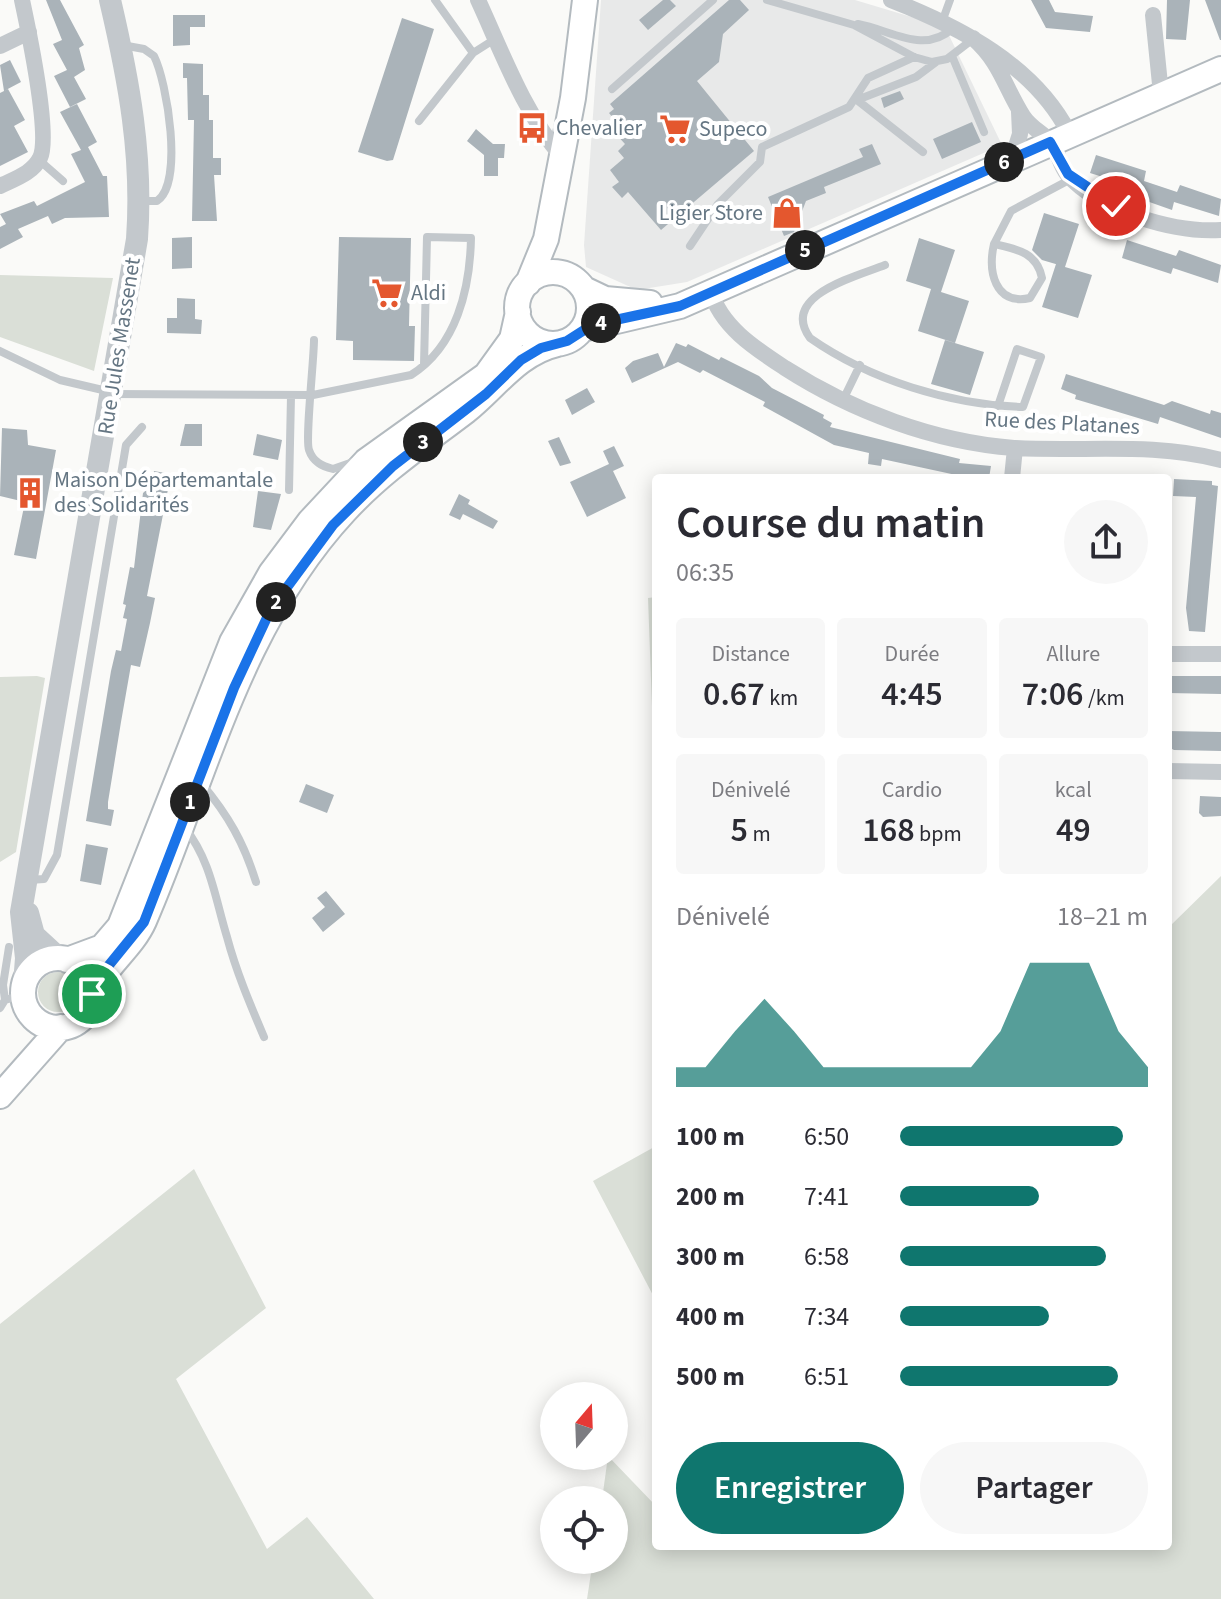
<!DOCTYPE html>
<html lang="fr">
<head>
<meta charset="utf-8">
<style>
  body { margin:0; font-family:"Source Sans 3",sans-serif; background:#f7f7f7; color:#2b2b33; height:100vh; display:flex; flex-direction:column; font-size:30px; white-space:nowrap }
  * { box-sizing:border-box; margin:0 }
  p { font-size:26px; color:#7c7c81 }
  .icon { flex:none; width:44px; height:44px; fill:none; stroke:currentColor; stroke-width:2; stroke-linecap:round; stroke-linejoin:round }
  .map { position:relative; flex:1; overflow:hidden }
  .sheet { position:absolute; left:652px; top:474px; width:520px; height:1076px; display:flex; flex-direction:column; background:#fff; border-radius:8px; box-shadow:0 4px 20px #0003 }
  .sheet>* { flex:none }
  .needle { width:52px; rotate:19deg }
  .fabs { position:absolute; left:540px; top:1382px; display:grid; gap:16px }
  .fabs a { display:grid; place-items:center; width:88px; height:88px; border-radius:50%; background:#fff; box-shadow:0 4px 20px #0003; font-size:40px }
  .pin { position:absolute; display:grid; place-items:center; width:68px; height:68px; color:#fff; margin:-34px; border:4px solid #fff; border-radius:50%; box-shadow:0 2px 8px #0007 }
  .km { position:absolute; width:40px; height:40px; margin:-20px; border-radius:50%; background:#222; color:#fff; font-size:22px; line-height:40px; text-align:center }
  .round { display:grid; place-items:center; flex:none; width:84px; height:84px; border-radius:42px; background:#f7f7f7 }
  .head { display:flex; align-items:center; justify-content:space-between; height:136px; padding:0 24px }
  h1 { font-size:44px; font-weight:600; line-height:60px }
  .stats { display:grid; grid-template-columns:repeat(3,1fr); gap:12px; height:136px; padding:8px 24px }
  .stats div { display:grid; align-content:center; border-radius:8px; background:#f7f7f7; text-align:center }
  .stats b { font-size:34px; font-weight:600 }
  .stats small { font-size:22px; font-weight:400 }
  .stats p { font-size:22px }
  .chart { height:224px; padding:16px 24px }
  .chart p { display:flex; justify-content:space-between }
  .chart svg { width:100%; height:144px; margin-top:8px; fill:#0f766e; opacity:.7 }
  .action { display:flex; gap:16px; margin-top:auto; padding:16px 24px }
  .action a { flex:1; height:92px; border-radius:48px; background:#0f766e; color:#fff; font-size:32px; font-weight:600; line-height:92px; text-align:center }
  .action a+a { background:#f7f7f7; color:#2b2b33 }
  ul { padding:0 24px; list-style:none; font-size:26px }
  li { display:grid; grid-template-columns:128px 96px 1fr; align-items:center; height:60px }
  li i { height:20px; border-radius:10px; background:#0f766e }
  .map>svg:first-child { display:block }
  .built { fill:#e8e9e9 }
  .green { fill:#dadfd7 }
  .building { fill:#aab3b9 }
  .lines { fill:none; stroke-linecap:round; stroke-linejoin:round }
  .secondary-casing { stroke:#b3babf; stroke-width:28 }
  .service { stroke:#c3c8cc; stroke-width:8 }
  .minor { stroke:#c3c8cc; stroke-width:16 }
  .tertiary { stroke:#c3c8cc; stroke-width:22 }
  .secondary { stroke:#fff; stroke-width:24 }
  .route-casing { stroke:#fff; stroke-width:16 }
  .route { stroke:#1a73e8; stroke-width:10 }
  .labels { text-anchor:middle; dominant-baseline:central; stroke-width:8; stroke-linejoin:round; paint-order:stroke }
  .poi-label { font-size:22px; fill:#657683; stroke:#fff; text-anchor:start }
  .street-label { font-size:22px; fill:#657683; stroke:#fff }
</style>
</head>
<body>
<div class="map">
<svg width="1221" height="1599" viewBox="0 0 1221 1599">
  <rect width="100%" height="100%" fill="#fafaf8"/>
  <path class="built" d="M 601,0 L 855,0 L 945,27 L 1002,145 L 687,282 L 637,290 L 586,267 L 584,245 Z"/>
  <path class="green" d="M 0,275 L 113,278 L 94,371 L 0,337 Z
    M 656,597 L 656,815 L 648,598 Z
    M 37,676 L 45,678 L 16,852 L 0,862 L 0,677 Z
    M 1221,876 L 1221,1599 L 587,1599 L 593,1560 L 614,1560 L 614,1500 L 602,1500 L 608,1456 L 656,1506 L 656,1546 L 1168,1546 L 1168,928 Z
    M38 992a20 20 0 1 1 40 0a20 20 0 1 1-40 0Z
    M 656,1146 L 656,1301 L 593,1181 Z
    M 194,1169 L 266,1308 L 176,1379 L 267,1549 L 307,1517 L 374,1599 L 0,1599 L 0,1324 Z"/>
  <path class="building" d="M 46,0 L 60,0 L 84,45 L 79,48 L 85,70 L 74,77 L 86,99 L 70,107 L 54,76 L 67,70 L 53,44 L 62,40 Z
    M 663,0 L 670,0 L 676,6 L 648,30 L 639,20 Z
    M 729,0 L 740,0 L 749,10 L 723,34 L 719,62 L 697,81 L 754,151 L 661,230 L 628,192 L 622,198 L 612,187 L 619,182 L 610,170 L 624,158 L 618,151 L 625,144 L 615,133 L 621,128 L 609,113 L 614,109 L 610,104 Z
    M 1031,0 L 1049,0 L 1055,12 L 1093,16 L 1090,32 L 1046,28 Z
    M 1167,0 L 1190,0 L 1186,40 L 1166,39 Z
    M 1205,0 L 1221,0 L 1221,40 L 1220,40 Z
    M 173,15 L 205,15 L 205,27 L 190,27 L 190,45 L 173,46 Z
    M 402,18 L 434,29 L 393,160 L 387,161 L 358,152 Z
    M 10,60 L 21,82 L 4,91 L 0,65 Z
    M 183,63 L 203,64 L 203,95 L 209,95 L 209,120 L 213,120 L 213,158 L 221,158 L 221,175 L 214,175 L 217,221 L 192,221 L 194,120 L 188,120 L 187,78 L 183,78 Z
    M 8,89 L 25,120 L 14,126 L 28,152 L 0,166 L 0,93 Z
    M 900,91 L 904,99 L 884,108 L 881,98 Z
    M 77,104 L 97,142 L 88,147 L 103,176 L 107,176 L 109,217 L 65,218 L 52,224 L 48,216 L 18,229 L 23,237 L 0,249 L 0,227 L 6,224 L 0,214 L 34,201 L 37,206 L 85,182 L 71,154 L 81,150 L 60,112 Z
    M 972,122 L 981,142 L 942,159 L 933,139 Z
    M 476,129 L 493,144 L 505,144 L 504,158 L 498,158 L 498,176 L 484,176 L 484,155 L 467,141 Z
    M 872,144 L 881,164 L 824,187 L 826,193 L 806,201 L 794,232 L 784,236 L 768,197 L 863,157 L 859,149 Z
    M 1096,155 L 1146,171 L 1144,181 L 1177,192 L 1180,185 L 1221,199 L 1219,216 L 1174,202 L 1172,210 L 1138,198 L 1141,189 L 1090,173 Z
    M 1044,213 L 1079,224 L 1065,267 L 1092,275 L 1078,318 L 1042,307 L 1056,264 L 1059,265 L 1042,260 L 1032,250 Z
    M 192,237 L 192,268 L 172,269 L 172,238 Z
    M 339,237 L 411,238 L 409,326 L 415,326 L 414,361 L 353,360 L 353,341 L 336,340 Z
    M 919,238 L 955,250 L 941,292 L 969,301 L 955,343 L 918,331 L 931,289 L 906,281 Z
    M 1127,240 L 1176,256 L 1179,250 L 1221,265 L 1218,283 L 1173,268 L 1171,274 L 1122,258 Z
    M 177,298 L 195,299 L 195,319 L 202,320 L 201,334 L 167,333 L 167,318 L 177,318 Z
    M 945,340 L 984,352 L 970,395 L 931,384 Z
    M 676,343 L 686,347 L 688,344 L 719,360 L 721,357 L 759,376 L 772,388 L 824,415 L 823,418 L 832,423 L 830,427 L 960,459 L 959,463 L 991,466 L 989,478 L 970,478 L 882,459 L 881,466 L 868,464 L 869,453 L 834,445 L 763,406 L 765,402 L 703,370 L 700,373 L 678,362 L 632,383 L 625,368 L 633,361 L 658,353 L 664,367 Z
    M 1066,374 L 1164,405 L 1172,401 L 1210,414 L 1211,410 L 1221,413 L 1221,438 L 1160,417 L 1158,424 L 1075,399 L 1076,395 L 1061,389 Z
    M 587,388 L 595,402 L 572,415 L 565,400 Z
    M 185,424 L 202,424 L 202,446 L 180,446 Z
    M 2,428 L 27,430 L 28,445 L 56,450 L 36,559 L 14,555 L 25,502 L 0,496 Z
    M 257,434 L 282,440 L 278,460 L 253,455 Z
    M 559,437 L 571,463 L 560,466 L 548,441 Z
    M 614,446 L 624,466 L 613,471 L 626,498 L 587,517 L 570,482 L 609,464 L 603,451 Z
    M 154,471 L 171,474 L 147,596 L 155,598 L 150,623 L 140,667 L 131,665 L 121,722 L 108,802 L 108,809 L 114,810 L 111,826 L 86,821 L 111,671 L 116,650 L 121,651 L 127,619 L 123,618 L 126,605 L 123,604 L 130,567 L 134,568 L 143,493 L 151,486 Z
    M 1174,479 L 1212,481 L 1212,485 L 1218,486 L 1205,632 L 1189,631 L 1186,608 L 1196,497 L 1173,496 Z
    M 258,491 L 281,494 L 271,530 L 253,527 Z
    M 459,494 L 470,500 L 468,504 L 498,521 L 493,529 L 463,514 L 460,520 L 449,515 Z
    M 1168,676 L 1221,676 L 1221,694 L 1168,693 Z
    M 1168,731 L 1221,732 L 1221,751 L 1174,750 L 1168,747 Z
    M 306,784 L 334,795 L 327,813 L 299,802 Z
    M 1200,796 L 1221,797 L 1221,816 L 1203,817 L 1199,813 Z
    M 86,844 L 108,848 L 101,885 L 80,881 Z
    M 326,891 L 345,914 L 323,932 L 312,918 L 325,907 L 317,898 Z"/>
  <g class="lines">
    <defs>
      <path id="secondary" d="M517 308a36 36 0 1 1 72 0a36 36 0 1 1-72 0Z
        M 528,283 L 546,239 L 573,98 L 585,0
        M 584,289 L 605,299 L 650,303
        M 583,329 L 680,306 L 1221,69
        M23 993a35 35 0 1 1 70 0a35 35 0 1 1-70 0Z
        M 67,960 L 102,947 L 120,926 L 232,642 L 271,573 L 310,521 L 366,461 L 486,375 L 512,339 L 518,312
        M 92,994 C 105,966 132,948 144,921 C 205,780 238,626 345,511 C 381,472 424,443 466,411 C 496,387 518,353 557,344
        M 0,1096 L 61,1027"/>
    </defs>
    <use href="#secondary" class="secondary-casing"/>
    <path class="service" d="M 435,0 L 473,53
      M 767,0 L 854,25 L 914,57 L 932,62 L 947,59 L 973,39
      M 942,22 L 950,0
      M 858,24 C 891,30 924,55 953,28
      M 122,45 L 144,49 L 154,56 C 167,82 184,183 157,201 L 140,201
      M 952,56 L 984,132
      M 612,89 L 713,0
      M 857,100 L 916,77 L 936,62
      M 857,100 L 923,152
      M 419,121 L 473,53 L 495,39
      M 39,160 L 63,181
      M 994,244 C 1016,249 1037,252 1042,278 L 1030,298 C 994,306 988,270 994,244 Z
      M 994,244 L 1011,211 L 1071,179
      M 690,246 L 718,204 L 760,162 L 762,147 L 849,107 L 868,78 L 914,57
      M 885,265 C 858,276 779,295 810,338 C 870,380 951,405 1023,407 L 1041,357 L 1017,349 L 998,406
      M 314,340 C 314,359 305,440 309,450 C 313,462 322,466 333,469 L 353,462
      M 0,351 L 60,380 L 107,391
      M 112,394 L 313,395 L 411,375 C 457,346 470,288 471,238 L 427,237 L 424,365
      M 843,400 L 860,365
      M 289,490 L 291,396
      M 202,784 C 228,815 244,843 256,882
      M 185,828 C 211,861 215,898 227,937 C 236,971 250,1004 264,1037
      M 29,880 L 44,879 L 57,855 L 126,445 L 142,427
      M 5,1000 L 3,985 L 9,947
      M 0,1008 L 5,1000 L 23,995"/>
    <path class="minor" d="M 478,0 C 502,52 524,113 562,157
      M 891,0 C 960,27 1034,65 1069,133
      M 1153,15 L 1161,94
      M 973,38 C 1001,63 1004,86 1023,116 C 1030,127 1041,132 1050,141 C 1058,150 1059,164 1067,174 C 1099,211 1174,233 1221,230
      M 0,46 L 29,32
      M 1012,159 L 1020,134 L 1019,112
      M 0,186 C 14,179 33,173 40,158 C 51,136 28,28 22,0
      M 711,291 C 720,326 756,349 785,368 C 852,411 934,442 1014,448 C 1084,452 1153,442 1221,460
      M 1012,478 L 1015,448
      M 1168,654 L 1221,654
      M 1168,771 L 1221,772"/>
    <path class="tertiary" d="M 28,913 L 34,935 L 59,958
      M 24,984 L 26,958 L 21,912 L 137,239 C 143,156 129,81 110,0"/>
    <use href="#secondary" class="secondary"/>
  </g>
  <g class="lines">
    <defs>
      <path id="route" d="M 92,994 L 105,970 L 144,922 L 234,688 L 271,609 L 333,525 L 393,466 L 486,394 L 521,360 L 541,348 L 567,341 L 592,325 L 680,306 L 1050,142 L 1068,174 L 1116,206"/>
    </defs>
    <use href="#route" class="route-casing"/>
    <use href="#route" class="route"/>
  </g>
  <defs>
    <symbol id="bus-bare" viewBox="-9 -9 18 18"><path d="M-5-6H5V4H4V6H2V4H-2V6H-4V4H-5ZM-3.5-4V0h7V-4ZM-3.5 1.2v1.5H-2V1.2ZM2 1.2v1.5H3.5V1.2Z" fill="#e4572e" stroke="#fff" stroke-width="2.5" paint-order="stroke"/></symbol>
    <symbol id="supermarket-bare" viewBox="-9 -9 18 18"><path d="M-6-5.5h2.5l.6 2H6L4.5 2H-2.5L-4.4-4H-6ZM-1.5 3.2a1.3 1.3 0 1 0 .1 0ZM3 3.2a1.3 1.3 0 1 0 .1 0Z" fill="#e4572e" stroke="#fff" stroke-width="2.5" paint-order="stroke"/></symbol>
    <symbol id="shop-bare" viewBox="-9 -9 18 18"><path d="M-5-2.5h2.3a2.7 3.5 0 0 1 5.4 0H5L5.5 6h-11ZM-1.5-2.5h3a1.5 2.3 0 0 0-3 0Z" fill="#e4572e" stroke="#fff" stroke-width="2.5" paint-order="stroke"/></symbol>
    <symbol id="building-bare" viewBox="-9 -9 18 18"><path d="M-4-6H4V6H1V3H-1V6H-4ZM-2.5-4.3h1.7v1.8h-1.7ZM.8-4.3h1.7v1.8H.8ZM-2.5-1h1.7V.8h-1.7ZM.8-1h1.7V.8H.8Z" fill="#e4572e" stroke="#fff" stroke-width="2.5" paint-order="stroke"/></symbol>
  </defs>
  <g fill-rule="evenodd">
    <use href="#bus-bare" x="510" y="106" width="44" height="44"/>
    <use href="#supermarket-bare" x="653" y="107" width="44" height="44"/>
    <use href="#shop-bare" x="765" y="191" width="44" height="44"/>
    <use href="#supermarket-bare" x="365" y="271" width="44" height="44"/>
    <use href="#building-bare" x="8" y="471" width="44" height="44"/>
  </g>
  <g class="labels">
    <g class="poi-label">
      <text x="556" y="128">Chevalier</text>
      <text x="699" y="129">Supeco</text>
      <text x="763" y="213" text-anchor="end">Ligier Store</text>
      <text x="411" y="293">Aldi</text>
      <text x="54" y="480">Maison Départemantale<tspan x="54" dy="25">des Solidarités</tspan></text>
    </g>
    <g class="street-label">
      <text transform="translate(119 346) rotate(-81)">Rue Jules Massenet</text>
      <text transform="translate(1062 423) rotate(3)">Rue des Platanes</text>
    </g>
  </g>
</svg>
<div class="fabs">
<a><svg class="needle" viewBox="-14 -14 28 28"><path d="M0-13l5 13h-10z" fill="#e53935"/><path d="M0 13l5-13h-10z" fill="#7c7c81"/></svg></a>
<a><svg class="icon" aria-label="locate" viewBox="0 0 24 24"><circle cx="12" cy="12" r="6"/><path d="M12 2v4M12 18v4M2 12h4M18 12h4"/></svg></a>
</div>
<div class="pin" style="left:92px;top:994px;background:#1e9e55"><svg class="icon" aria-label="arrive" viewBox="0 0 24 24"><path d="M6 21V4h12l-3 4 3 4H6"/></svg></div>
<div class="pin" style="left:1116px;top:206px;background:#d93025"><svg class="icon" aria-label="check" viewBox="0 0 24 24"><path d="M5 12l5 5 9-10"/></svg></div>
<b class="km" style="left:190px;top:802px">1</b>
<b class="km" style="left:276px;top:602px">2</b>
<b class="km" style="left:423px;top:442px">3</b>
<b class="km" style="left:601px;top:323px">4</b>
<b class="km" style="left:805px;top:250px">5</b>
<b class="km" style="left:1004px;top:162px">6</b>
<section class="sheet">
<div class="head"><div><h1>Course du matin</h1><p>06:35</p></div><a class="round"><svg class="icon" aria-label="share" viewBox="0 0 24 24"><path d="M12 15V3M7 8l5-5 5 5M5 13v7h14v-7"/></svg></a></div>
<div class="stats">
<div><p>Distance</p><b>0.67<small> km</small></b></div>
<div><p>Durée</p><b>4:45</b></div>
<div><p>Allure</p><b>7:06<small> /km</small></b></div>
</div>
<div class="stats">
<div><p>Dénivelé</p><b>5<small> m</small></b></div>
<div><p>Cardio</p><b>168<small> bpm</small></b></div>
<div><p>kcal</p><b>49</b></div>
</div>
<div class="chart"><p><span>Dénivelé</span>18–21 m</p>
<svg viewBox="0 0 160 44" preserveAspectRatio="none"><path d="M0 44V38L10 38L20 27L30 17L40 27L50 38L60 38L70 38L80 38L90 38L100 38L110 27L120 6L130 6L140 6L150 27L160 38V44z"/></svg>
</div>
<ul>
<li><b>100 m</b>6:50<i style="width:90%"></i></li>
<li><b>200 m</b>7:41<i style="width:56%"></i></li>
<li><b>300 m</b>6:58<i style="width:83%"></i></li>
<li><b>400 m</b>7:34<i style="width:60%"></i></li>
<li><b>500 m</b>6:51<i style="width:88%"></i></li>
</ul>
<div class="action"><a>Enregistrer</a><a>Partager</a></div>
</section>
</div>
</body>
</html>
